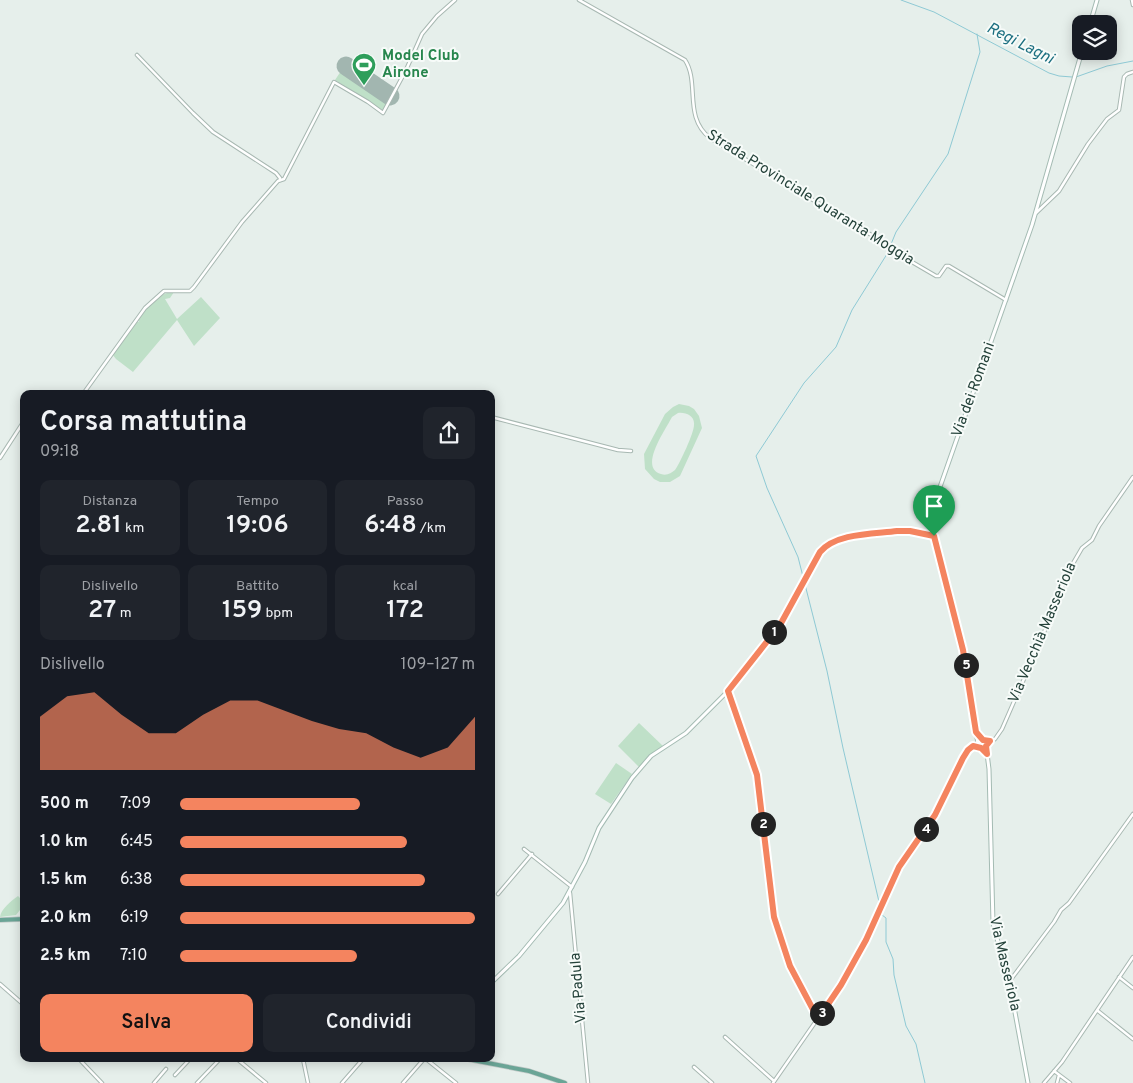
<!DOCTYPE html>
<html lang="it">
<head>
<meta charset="utf-8">
<style>
  body { margin:0; font-family:Overpass,sans-serif; background:#20242c; color:#f1f3f6; height:100vh; display:flex; flex-direction:column; font-size:19px; white-space:nowrap }
  * { box-sizing:border-box; margin:0 }
  p { font-size:16px; color:#9ea1a6 }
  .icon { flex:none; width:28px; height:28px; fill:none; stroke:currentColor; stroke-width:2; stroke-linecap:round; stroke-linejoin:round }
  .map { position:relative; flex:1; overflow:hidden }
  .panel { position:absolute; left:20px; top:390px; width:475px; height:672px; display:flex; flex-direction:column; background:#171b24; border-radius:10px; box-shadow:0 2px 12px #0003 }
  .panel>* { flex:none }
  .tools { position:absolute; left:1072px; top:15px; display:grid; gap:10px }
  .tools a { display:grid; place-items:center; width:45px; height:45px; border-radius:10px; background:#171b24; box-shadow:0 2px 12px #0003; font-size:25px }
  .pin { position:absolute; display:grid; place-items:center; width:42px; height:42px; color:#fff; margin:-51px -21px; border-radius:50% 50% 50% 0; rotate:-45deg; box-shadow:0 0 5px #0007 }
  .pin .icon { rotate:45deg }
  .km { position:absolute; width:25px; height:25px; margin:-12px; border-radius:50%; background:#222; color:#fff; font-size:14px; line-height:25px; text-align:center }
  .round { display:grid; place-items:center; flex:none; width:52px; height:52px; border-radius:10px; background:#20242c }
  .headline { display:flex; align-items:center; justify-content:space-between; height:85px; padding:0 20px }
  h1 { font-size:28px; font-weight:600; line-height:38px }
  .figures { display:grid; grid-template-columns:repeat(3,1fr); gap:8px; height:85px; padding:5px 20px }
  .figures div { display:grid; align-content:center; border-radius:10px; background:#20242c; text-align:center }
  .figures b { font-size:25px; font-weight:600 }
  .figures small { font-size:14px; font-weight:400 }
  .figures p { font-size:14px }
  .chart { height:140px; padding:10px 20px }
  .chart p { display:flex; justify-content:space-between }
  .chart svg { width:100%; height:90px; margin-top:5px; fill:#f4845f; opacity:.7 }
  .action { display:flex; gap:10px; margin-top:auto; padding:10px 20px }
  .action a { flex:1; height:58px; border-radius:10px; background:#f4845f; color:#111; font-size:20px; font-weight:600; line-height:58px; text-align:center }
  .action a+a { background:#20242c; color:#f1f3f6 }
  ul { padding:0 20px; list-style:none; font-size:16px }
  li { display:grid; grid-template-columns:80px 60px 1fr; align-items:center; height:38px }
  li i { height:12px; border-radius:6px; background:#f4845f }
  .map>svg:first-child { display:block }
  .green { fill:#bfe0c8; fill-rule:evenodd }
  .lines { fill:none; stroke-linecap:round; stroke-linejoin:round }
  .stream { stroke:#8ec9d4; stroke-width:1 }
  .runway { stroke:#a2b6b0; stroke-width:19 }
  .minor-casing { stroke:#a8b8b2; stroke-width:4.5 }
  .tertiary-casing { stroke:#a8b8b2; stroke-width:4.5 }
  .secondary-casing { stroke:#a4bbb3; stroke-width:5 }
  .primary-casing { stroke:#c2cac8; stroke-width:5.5 }
  .minor { stroke:#fff; stroke-width:2.5 }
  .tertiary { stroke:#fff; stroke-width:2.5 }
  .secondary { stroke:#fff; stroke-width:3 }
  .primary { stroke:#6aa596; stroke-width:4 }
  .route-casing { stroke:#fff; stroke-width:10 }
  .route { stroke:#f4845f; stroke-width:6 }
  .labels { text-anchor:middle; dominant-baseline:central; stroke-width:4; stroke-linejoin:round; paint-order:stroke }
  .leisure-label { font-size:15px; font-weight:bold; fill:#27864d; stroke:#f7fbf9; text-anchor:start }
  .street-label { font-size:15px; fill:#24423a; stroke:#f7fbf9 }
  .water-label { font-size:16px; font-style:italic; fill:#1c6f80; stroke:#f7fbf9 }
</style>
</head>
<body>
<div class="map">
<svg width="1133" height="1083" viewBox="0 0 1133 1083">
  <rect width="100%" height="100%" fill="#e6efeb"/>
  <path class="green" d="M 347,62 L 393,93 L 383,111 L 335,80 Z
    M 174,292 L 170,298 L 165,299 L 177,319 L 201,297 L 220,318 L 194,346 L 177,320 L 133,372 L 116,359 L 112,354 L 136,322 L 139,322 L 138,320 C 147,308 158,292 174,292 Z
    M 679,404 L 689,406 L 694,409 L 699,416 L 702,428 L 680,476 L 670,482 L 660,482 L 654,479 L 645,469 L 644,454 L 665,414 L 673,407 ZM 678,413 C 686,412 695,416 694,425 C 694,433 680,463 675,470 C 671,473 667,476 661,474 C 638,468 666,429 672,417 Z
    M 639,723 L 663,746 L 650,755 L 639,767 L 618,746 Z
    M 616,763 L 632,774 L 611,804 L 595,794 Z
    M 18,896 L 24,902 L 24,905 L 16,915 L 0,917 C 1,909 11,901 18,896 Z"/>
  <g class="lines">
    <path class="stream" d="M 901,0 L 934,12 L 1049,73 L 1059,76 L 1072,77
      M 1076,77 L 1107,66 L 1133,61
      M 880,906 L 843,748 L 827,671 L 798,557 L 767,488 L 756,456 L 804,383 L 836,347 L 852,310 L 887,254 L 896,232 L 948,154 L 980,52 L 977,34
      M 881,910 L 882,915 L 886,918 L 886,942 L 893,959 L 894,975 L 906,1026 L 916,1044 L 925,1083"/>
    <path class="runway" d="M 346,66 L 390,96"/>
    <defs>
      <path id="minor" d="M 1132,0 L 1133,5
        M 137,55 L 193,113 L 213,132 L 276,173 L 280,178 L 280,180
        M 1036,213 L 1059,191 L 1088,144 L 1107,119 L 1119,110 L 1124,77 L 1127,74 L 1133,72
        M 491,417 L 618,450 L 631,451
        M 728,691 L 757,775 L 774,917 L 790,966 L 818,1019
        M 986,746 L 995,739 L 1002,729 L 1041,640 L 1068,572 L 1082,548 L 1092,540 L 1099,526 L 1133,477
        M 524,849 L 572,887
        M 570,893 L 588,1083
        M 498,894 L 532,854
        M 1119,977 L 1133,988
        M 1009,982 L 1054,922 L 1061,910 L 1069,903 L 1133,814
        M 0,984 L 24,1005
        M 1098,1011 L 1133,1039
        M 725,1037 L 774,1081
        M 79,1059 L 102,1083
        M 237,1059 L 266,1083
        M 303,1059 L 308,1083
        M 426,1059 L 456,1083
        M 694,1067 L 712,1083
        M 1054,1071 L 1070,1083
        M 175,1075 L 190,1059
        M 154,1083 L 166,1069
        M 197,1083 L 220,1059
        M 342,1083 L 363,1059
        M 1044,1083 L 1062,1062 L 1133,957
        M 1057,1083 L 1059,1075"/>
      <path id="tertiary" d="M 579,0 L 685,60 C 700,83 683,117 710,138 L 878,239 L 900,255 L 936,276 L 939,276 L 946,266 L 949,266 L 1006,300
        M 83,394 L 145,308 L 164,291 L 190,291 L 194,287 L 242,222 L 278,181 L 284,179 L 334,82 L 368,102 L 383,113 L 406,70 L 422,34 L 437,16 L 455,0
        M 0,458 L 24,421
        M 403,1083 L 424,1059
        M 773,1083 L 841,985 L 866,940 L 899,867 L 935,815 L 963,758 L 968,750 L 978,742"/>
      <path id="secondary" d="M 1090,24 L 1097,0
        M 978,742 L 980,740 L 984,740 L 986,746 L 982,748 L 978,744 L 965,661 L 934,536 L 934,504 L 1032,225 L 1082,51
        M 986,746 L 989,769 L 993,923 L 1012,996 L 1028,1083
        M 491,983 L 519,956 L 563,903 L 585,862 L 599,828 L 632,778 L 651,756 L 686,733 L 728,691 L 748,668 L 780,625 L 820,552 L 825,546 L 835,540 L 861,536 L 897,531 L 909,531 L 934,536"/>
      <path id="primary" d="M 0,920 L 24,919
        M 467,1059 L 529,1071 L 565,1083"/>
    </defs>
    <use href="#minor" class="minor-casing"/>
    <use href="#tertiary" class="tertiary-casing"/>
    <use href="#secondary" class="secondary-casing"/>
    <use href="#primary" class="primary-casing"/>
    <use href="#minor" class="minor"/>
    <use href="#tertiary" class="tertiary"/>
    <use href="#secondary" class="secondary"/>
    <use href="#primary" class="primary"/>
  </g>
  <g class="lines">
    <defs>
      <path id="route" d="M 897,531 L 910,531 L 934,536 L 963,650 L 976,732 L 983,740 L 990,741 L 986,746 L 987,754 L 981,748 L 973,746 L 968,750 L 963,758 L 935,815 L 899,867 L 866,940 L 841,985 L 818,1019 L 790,966 L 774,917 L 757,775 L 728,691 L 780,625 L 820,552 C 836,533 874,534 897,531 Z"/>
    </defs>
    <use href="#route" class="route-casing"/>
    <use href="#route" class="route"/>
  </g>
  <defs>
    <symbol id="stadium-pin" viewBox="-11 -11 22 30"><path d="M0 17L-7.5 6A9.5 9.5 0 1 1 7.5 6Z" fill="#2e9e5b" stroke="#f7fbf9"/><path d="M0-5a6.5 5 0 1 0 0 10a6.5 5 0 1 0 0-10ZM-3.5-1.8h7v3.6h-7Z" fill="#fff"/></symbol>
  </defs>
  <g fill-rule="evenodd">
    <use href="#stadium-pin" x="350" y="51" width="28" height="38"/>
  </g>
  <g class="labels">
    <g class="leisure-label">
      <text x="382" y="56">Model Club<tspan x="382" dy="17">Airone</tspan></text>
    </g>
    <g class="street-label">
      <text transform="translate(810 198) rotate(32)">Strada Provinciale Quaranta Moggia</text>
      <text transform="translate(974 390) rotate(-70)">Via dei Romani</text>
      <text transform="translate(1043 633) rotate(-67)">Via Vecchià Masseriola</text>
      <text transform="translate(1004 964) rotate(77)">Via Masseriola</text>
      <text transform="translate(579 988) rotate(-95)">Via Padula</text>
    </g>
    <g class="water-label">
      <text transform="translate(1020 44) rotate(27)">Regi Lagni</text>
    </g>
  </g>
</svg>
<div class="tools">
<a><svg class="icon" aria-label="layers" viewBox="0 0 24 24"><path d="M12 4l9 5-9 5-9-5zM3 14l9 5 9-5"/></svg></a>
</div>
<div class="pin" style="left:934px;top:536px;background:#1e9e55"><svg class="icon" aria-label="arrive" viewBox="0 0 24 24"><path d="M6 21V4h12l-3 4 3 4H6"/></svg></div>
<b class="km" style="left:774px;top:632px">1</b>
<b class="km" style="left:763px;top:824px">2</b>
<b class="km" style="left:822px;top:1013px">3</b>
<b class="km" style="left:926px;top:829px">4</b>
<b class="km" style="left:966px;top:665px">5</b>
<section class="panel">
<div class="headline"><div><h1>Corsa mattutina</h1><p>09:18</p></div><a class="round"><svg class="icon" aria-label="share" viewBox="0 0 24 24"><path d="M12 15V3M7 8l5-5 5 5M5 13v7h14v-7"/></svg></a></div>
<div class="figures">
<div><p>Distanza</p><b>2.81<small> km</small></b></div>
<div><p>Tempo</p><b>19:06</b></div>
<div><p>Passo</p><b>6:48<small> /km</small></b></div>
</div>
<div class="figures">
<div><p>Dislivello</p><b>27<small> m</small></b></div>
<div><p>Battito</p><b>159<small> bpm</small></b></div>
<div><p>kcal</p><b>172</b></div>
</div>
<div class="chart"><p><span>Dislivello</span>109–127 m</p>
<svg viewBox="0 0 160 44" preserveAspectRatio="none"><path d="M0 44V18L10 8L20 6L30 17L40 26L50 26L60 17L70 10L80 10L90 15L100 20L110 24L120 26L130 33L140 38L150 33L160 18V44z"/></svg>
</div>
<ul>
<li><b>500 m</b>7:09<i style="width:61%"></i></li>
<li><b>1.0 km</b>6:45<i style="width:77%"></i></li>
<li><b>1.5 km</b>6:38<i style="width:83%"></i></li>
<li><b>2.0 km</b>6:19<i style="width:100%"></i></li>
<li><b>2.5 km</b>7:10<i style="width:60%"></i></li>
</ul>
<div class="action"><a>Salva</a><a>Condividi</a></div>
</section>
</div>
</body>
</html>
